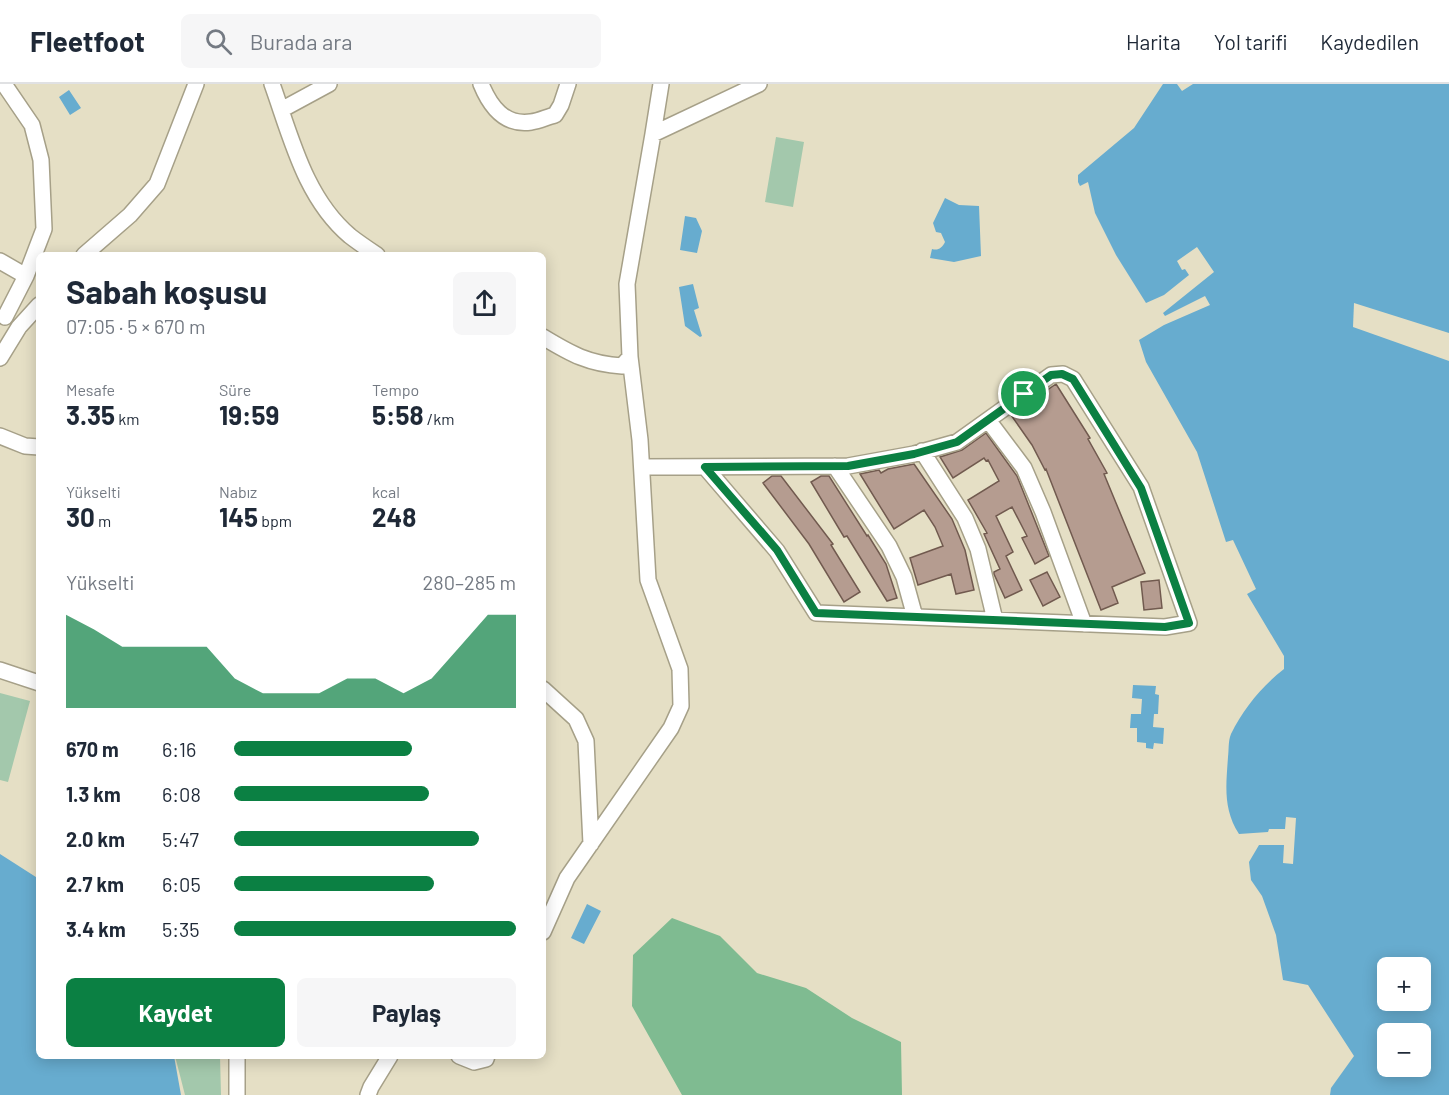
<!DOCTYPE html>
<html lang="tr">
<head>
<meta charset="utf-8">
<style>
  body { margin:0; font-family:Barlow,sans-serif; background:#f6f6f7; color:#1f2937; height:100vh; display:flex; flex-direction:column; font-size:22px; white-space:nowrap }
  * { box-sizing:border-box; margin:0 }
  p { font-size:20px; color:#747a83 }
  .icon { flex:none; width:33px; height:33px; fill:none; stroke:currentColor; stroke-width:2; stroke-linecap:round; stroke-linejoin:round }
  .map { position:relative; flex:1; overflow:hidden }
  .details { position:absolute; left:36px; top:168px; width:510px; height:807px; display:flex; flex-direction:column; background:#fff; border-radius:9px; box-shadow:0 3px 15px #0003 }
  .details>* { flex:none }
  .tools { position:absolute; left:1377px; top:873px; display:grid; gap:12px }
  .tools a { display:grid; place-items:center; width:54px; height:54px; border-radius:9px; background:#fff; box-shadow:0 3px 15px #0003; font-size:30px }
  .pin { position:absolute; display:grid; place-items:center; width:51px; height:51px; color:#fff; margin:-26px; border:3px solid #fff; border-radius:50%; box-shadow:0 2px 6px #0007 }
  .round { display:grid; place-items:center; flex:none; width:63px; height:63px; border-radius:9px; background:#f6f6f7 }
  .headline { display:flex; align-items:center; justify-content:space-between; height:102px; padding:0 30px }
  h1 { font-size:33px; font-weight:700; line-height:45px }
  .figures { display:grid; grid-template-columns:repeat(3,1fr); gap:9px; height:102px; padding:6px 30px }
  .figures div { display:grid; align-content:center }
  .figures b { font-size:26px; font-weight:700 }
  .figures small { font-size:16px; font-weight:400 }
  .figures p { font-size:16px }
  .chart { height:168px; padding:12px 30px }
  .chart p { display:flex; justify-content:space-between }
  .chart svg { width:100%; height:108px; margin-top:6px; fill:#0b8043; opacity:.7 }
  .primary-button { display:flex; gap:12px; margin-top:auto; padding:12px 30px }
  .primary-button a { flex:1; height:69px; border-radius:9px; background:#0b8043; color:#fff; font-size:24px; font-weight:700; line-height:69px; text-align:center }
  .primary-button a+a { background:#f6f6f7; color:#1f2937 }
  ul { padding:0 30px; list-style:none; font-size:20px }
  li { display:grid; grid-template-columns:96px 72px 1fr; align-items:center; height:45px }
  li i { height:15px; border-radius:8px; background:#0b8043 }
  header { display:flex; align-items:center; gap:36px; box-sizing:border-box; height:84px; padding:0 30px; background:#fff; border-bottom:2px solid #e0e1e3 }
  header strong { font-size:28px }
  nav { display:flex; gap:33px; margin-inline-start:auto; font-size:21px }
  .search { width:420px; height:54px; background:#f6f6f7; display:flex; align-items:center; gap:15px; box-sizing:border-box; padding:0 21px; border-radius:9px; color:#747a83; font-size:22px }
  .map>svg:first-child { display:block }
  .green { fill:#a3c8ac }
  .forest { fill:#7fbb91 }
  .water { fill:#67accf; fill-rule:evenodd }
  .pier { fill:#e5dfc5 }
  .building { fill:#b59c90; stroke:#715a4f; stroke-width:1.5 }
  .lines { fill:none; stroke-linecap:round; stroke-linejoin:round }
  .minor-casing { stroke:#a6a088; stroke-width:18 }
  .minor { stroke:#fff; stroke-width:15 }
  .route-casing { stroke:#fff; stroke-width:12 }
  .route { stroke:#0b8043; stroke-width:8 }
</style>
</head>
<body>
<header>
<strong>Fleetfoot</strong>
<div class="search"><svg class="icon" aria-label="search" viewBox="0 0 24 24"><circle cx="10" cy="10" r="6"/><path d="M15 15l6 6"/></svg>Burada ara</div>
<nav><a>Harita</a><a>Yol tarifi</a><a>Kaydedilen</a></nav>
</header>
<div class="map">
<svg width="1449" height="1011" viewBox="0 0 1449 1011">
  <rect width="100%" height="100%" fill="#e5dfc5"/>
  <path class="green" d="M 776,53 L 804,58 L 793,123 L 765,118 Z
    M 0,609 L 30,617 L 8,698 L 0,696 Z
    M 175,972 L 220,972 L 221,1011 L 185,1011 Z"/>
  <path class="forest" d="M 672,834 L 720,852 L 757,889 L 806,904 L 852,934 L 901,958 L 902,1011 L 682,1011 L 632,922 L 633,871 Z"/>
  <path class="water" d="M 1163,0 L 1177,0 L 1182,7 L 1193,0 L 1449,0 L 1449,1011 L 1330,1011 L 1331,1004 L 1354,972 L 1308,901 L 1283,896 L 1276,851 L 1262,812 L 1251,796 L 1249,778 L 1259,761 L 1284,761 L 1283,779 L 1293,780 L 1296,734 L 1286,733 L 1285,745 L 1269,745 L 1268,748 L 1239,750 C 1223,725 1226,702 1228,673 C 1229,666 1228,657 1231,650 C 1243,625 1262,602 1284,585 L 1284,572 L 1247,510 L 1256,505 L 1233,456 L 1226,458 L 1197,368 L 1146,278 L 1139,256 L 1164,241 L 1210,221 L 1205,212 L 1165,232 L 1163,229 L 1214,188 L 1197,163 L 1177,177 L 1182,186 L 1185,185 L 1189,191 L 1164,211 L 1146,219 L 1116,171 L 1095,129 L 1088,98 L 1080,102 L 1078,98 L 1078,91 L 1134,44 ZM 1388,884 L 1420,884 L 1420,916 L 1388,916 ZM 1388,950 L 1420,950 L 1420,982 L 1388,982 Z
    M 69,6 L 81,24 L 70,31 L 59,13 Z
    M 945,114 L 959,121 L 979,122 L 981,172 L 954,178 L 930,174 L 932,165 C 938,167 942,164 945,158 L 941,149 L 936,148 L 933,139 Z
    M 685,132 L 696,134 L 702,147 L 697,169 L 680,166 Z
    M 693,200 L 699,224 L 694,226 L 702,252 L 700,253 L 685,242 L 679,203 Z
    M 1133,601 L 1156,602 L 1155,610 L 1159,611 L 1158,630 L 1154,630 L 1153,643 L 1164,644 L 1163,660 L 1154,659 L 1153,665 L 1146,664 L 1146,659 L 1137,658 L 1137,644 L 1130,644 L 1131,630 L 1141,630 L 1142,615 L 1132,614 Z
    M 0,770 L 39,795 L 39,972 L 174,972 L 181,1011 L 0,1011 Z
    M 587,820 L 601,827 L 584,860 L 571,854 Z"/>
  <path class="pier" d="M 1354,219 L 1449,249 L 1449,277 L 1353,243 Z"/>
  <path class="building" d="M 1056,300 L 1090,354 L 1088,355 L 1107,389 L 1104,390 L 1145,489 L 1112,503 L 1118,519 L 1101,526 L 1046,385 L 1045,386 L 1032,361 L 1011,331 Z
    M 986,349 L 1017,392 L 1049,472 L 1035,480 L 1022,454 L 1027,452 L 1012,423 L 996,432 L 1013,468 L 1006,472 L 1022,506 L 1005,514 L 994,490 L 994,488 L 1000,485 L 984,450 L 987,449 L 968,416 L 999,397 L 988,376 L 986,377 L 984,374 L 953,394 L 940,373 L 962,366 Z
    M 914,380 L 952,435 L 965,466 L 974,506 L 956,510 L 951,490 L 918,501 L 910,474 L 943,462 L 935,443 L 924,426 L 894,445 L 860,390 L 879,386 L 881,389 L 888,385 Z
    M 772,392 L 781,392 L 833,460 L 831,461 L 860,508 L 844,518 L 809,460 L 763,399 Z
    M 821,392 L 829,392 L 867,452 L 868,451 L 886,480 L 897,514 L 887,517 L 847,452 L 844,453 L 811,398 Z
    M 1047,488 L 1060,513 L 1043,522 L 1030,496 Z
    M 1159,496 L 1162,524 L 1144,526 L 1141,498 Z"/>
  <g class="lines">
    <defs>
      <path id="minor" d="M 4,0 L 32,41 L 41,76 L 44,145 L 26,192 L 5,233
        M 272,0 C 291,53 305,114 350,152 C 359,159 368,165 377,171
        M 481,0 C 490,22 504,42 531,38 C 539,37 547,33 555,31 L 561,21 L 568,0
        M 281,26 L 329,0
        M 653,50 L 661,0
        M 84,171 L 130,131 L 157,100 L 196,0
        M 0,177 L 26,192
        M 543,253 C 571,270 589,280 622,282 L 630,273
        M 0,274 L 19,243 L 39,221
        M 988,336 L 1024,384 L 1043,428 L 1084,540
        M 0,352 L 25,362 L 39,363
        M 922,367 L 965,434 L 978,465 L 995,536
        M 835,382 L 889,462 L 904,493 L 915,533
        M 642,383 L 848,382 L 914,370 L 957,358 L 1051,291 L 1063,290 L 1073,295 L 1141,403 L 1189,539 L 1165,543 L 816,529 L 777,467 L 705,383
        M 0,586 L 39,599
        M 543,605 L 576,635 L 586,657 L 591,760
        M 543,848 L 567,794 L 671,644 L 681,622 L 680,585 L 648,496 L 640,356 L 630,273 L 627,200 L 653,50 L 759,0
        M 237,972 L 237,1011
        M 459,972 L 474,978 L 486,975 L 487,972
        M 368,1011 L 371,1003 L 390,972"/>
    </defs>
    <use href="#minor" class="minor-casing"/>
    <use href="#minor" class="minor"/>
  </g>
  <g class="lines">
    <defs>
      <path id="route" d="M 1062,290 L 1073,295 L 1141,404 L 1189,539 L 1165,543 L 816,529 L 777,466 L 705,383 L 848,382 L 914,370 L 957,358 L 1051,291 Z"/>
    </defs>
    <use href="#route" class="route-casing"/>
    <use href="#route" class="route"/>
  </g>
</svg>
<div class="tools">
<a>+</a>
<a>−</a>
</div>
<div class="pin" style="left:1024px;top:310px;background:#1e9e55"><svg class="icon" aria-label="arrive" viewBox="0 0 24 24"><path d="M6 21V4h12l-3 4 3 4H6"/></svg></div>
<section class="details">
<div class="headline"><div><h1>Sabah koşusu</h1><p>07:05 · 5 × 670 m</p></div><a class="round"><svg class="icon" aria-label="share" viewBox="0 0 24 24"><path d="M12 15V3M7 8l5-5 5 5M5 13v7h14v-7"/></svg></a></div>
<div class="figures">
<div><p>Mesafe</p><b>3.35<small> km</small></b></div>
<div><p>Süre</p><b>19:59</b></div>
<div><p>Tempo</p><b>5:58<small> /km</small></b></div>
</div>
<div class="figures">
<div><p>Yükselti</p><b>30<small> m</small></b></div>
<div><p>Nabız</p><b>145<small> bpm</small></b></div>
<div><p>kcal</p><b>248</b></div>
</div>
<div class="chart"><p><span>Yükselti</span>280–285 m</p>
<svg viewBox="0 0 160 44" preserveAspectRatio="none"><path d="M0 44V6L10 12L20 19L30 19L40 19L50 19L60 32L70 38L80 38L90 38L100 32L110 32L120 38L130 32L140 19L150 6L160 6V44z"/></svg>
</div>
<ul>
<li><b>670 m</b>6:16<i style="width:63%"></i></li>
<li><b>1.3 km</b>6:08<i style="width:69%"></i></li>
<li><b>2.0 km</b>5:47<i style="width:87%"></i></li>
<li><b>2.7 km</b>6:05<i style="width:71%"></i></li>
<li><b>3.4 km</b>5:35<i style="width:100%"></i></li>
</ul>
<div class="primary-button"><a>Kaydet</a><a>Paylaş</a></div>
</section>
</div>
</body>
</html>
